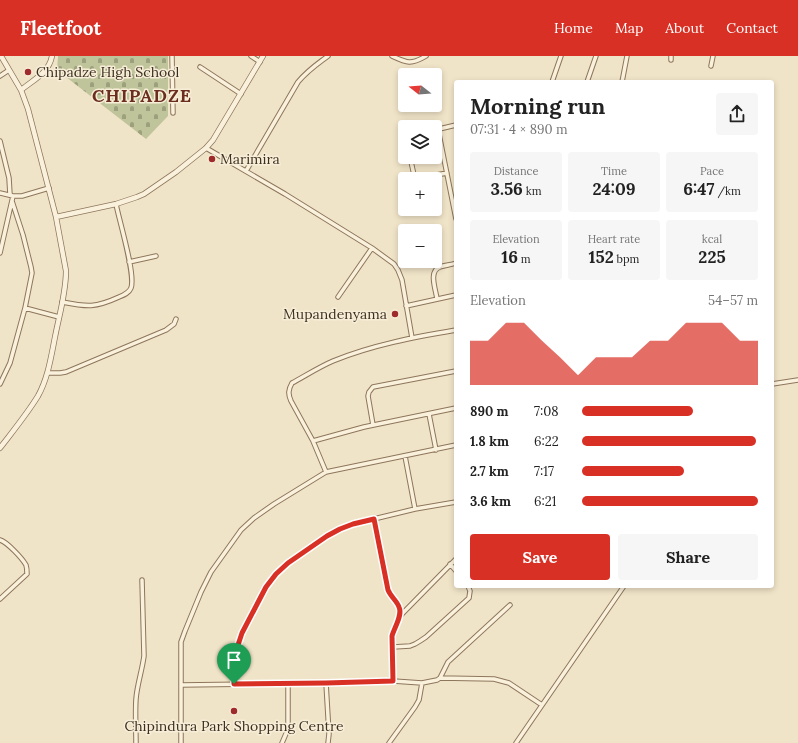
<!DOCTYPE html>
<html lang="en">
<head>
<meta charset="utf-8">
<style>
  body { margin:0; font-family:Lora,serif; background:#f6f6f6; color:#222; height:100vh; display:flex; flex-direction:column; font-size:15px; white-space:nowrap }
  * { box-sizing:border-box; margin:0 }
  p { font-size:13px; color:#767676 }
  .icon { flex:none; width:22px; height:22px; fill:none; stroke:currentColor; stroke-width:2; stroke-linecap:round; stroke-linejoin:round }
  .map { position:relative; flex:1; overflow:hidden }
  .side { position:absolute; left:454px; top:24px; width:320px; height:508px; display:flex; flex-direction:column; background:#fff; border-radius:4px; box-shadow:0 2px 6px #0003 }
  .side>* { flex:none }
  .needle { width:26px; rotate:287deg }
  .buttons { position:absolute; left:398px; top:12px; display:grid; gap:8px }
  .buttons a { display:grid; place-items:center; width:44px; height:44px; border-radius:4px; background:#fff; box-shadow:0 2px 6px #0003; font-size:20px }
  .pin { position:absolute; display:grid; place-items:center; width:34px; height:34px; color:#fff; margin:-41px -17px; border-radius:50% 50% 50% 0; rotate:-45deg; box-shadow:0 0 4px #0007 }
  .pin .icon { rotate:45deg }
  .round { display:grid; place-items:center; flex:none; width:42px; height:42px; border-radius:4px; background:#f6f6f6 }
  .headline { display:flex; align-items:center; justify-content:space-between; height:68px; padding:0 16px }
  h1 { font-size:22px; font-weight:800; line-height:30px }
  .figures { display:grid; grid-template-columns:repeat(3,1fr); gap:6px; height:68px; padding:4px 16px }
  .figures div { display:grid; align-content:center; border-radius:4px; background:#f6f6f6; text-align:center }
  .figures b { font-size:17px; font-weight:800 }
  .figures small { font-size:11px; font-weight:400 }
  .figures p { font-size:11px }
  .chart { height:112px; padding:8px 16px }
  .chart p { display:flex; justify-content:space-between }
  .chart svg { width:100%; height:72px; margin-top:4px; fill:#d93025; opacity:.7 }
  .primary-button { display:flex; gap:8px; margin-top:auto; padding:8px 16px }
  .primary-button a { flex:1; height:46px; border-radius:4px; background:#d93025; color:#fff; font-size:16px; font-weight:800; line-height:46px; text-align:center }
  .primary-button a+a { background:#f6f6f6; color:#222 }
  ul { padding:0 16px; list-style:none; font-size:13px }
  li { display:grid; grid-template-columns:64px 48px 1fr; align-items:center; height:30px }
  li i { height:10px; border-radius:5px; background:#d93025 }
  header { display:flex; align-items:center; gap:24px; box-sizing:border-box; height:56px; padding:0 20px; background:#d93025; color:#fff }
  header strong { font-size:19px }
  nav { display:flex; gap:22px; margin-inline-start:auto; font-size:14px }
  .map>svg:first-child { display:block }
  .cemetery { fill:url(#cemetery-stones) }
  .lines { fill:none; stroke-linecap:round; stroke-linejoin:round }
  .minor-casing { stroke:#8d765c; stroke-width:5.5 }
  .tertiary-casing { stroke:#8d765c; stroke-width:6 }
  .minor { stroke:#faf1dc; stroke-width:3.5 }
  .tertiary { stroke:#faf1dc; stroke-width:4.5 }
  .route-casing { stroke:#fff; stroke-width:8 }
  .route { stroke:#d93025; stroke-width:5 }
  .poi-dot { fill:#9e2a2b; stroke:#f7eed8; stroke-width:1.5 }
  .labels { text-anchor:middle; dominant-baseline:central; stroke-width:3; stroke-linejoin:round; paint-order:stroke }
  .poi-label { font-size:14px; fill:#3d2e20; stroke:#f7eed8; text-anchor:start }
  .district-label { font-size:18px; font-weight:bold; letter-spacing:1px; fill:#6b2e1e; stroke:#f7eed8 }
</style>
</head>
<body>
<header>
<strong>Fleetfoot</strong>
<nav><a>Home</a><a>Map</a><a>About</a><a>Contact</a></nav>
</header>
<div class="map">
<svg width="798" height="687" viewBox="0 0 798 687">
  <defs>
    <pattern id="cemetery-stones" width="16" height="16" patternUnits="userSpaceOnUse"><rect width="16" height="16" fill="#bfc49a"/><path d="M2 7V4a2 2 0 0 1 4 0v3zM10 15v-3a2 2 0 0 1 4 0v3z" fill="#9ca07d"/></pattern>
  </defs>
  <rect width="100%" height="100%" fill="#f0e4c8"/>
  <path class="cemetery" d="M 58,0 L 168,0 L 168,60 L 146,83 L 57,14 Z"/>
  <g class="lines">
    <defs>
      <path id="minor" d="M 172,0 L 173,57
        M 251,0 L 260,6
        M 392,0 C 407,7 411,9 426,0
        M 671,4 L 671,0
        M 711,10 L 713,0
        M 200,11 L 241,38
        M 0,20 L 9,14
        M 552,26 L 561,0
        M 587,26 L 596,0
        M 622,26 L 627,0
        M 438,73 L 456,163
        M 435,74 L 456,69
        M 0,85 L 9,122 L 10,139
        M 206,92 L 285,138 L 372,192 L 394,208 L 398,214 L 402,224 L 412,282
        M 410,101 L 414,119 L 416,121 L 420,122 L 447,117
        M 246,115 L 298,26 C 308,14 316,9 328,0
        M 0,137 L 13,140 L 22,140 L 49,132
        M 0,197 L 13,140
        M 129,206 L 156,200
        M 338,241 L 372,192
        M 437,243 C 436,234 428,215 440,211 C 445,209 451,209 456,207
        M 62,246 C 88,251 95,252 119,241 C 124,239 129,237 131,232 C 136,219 119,164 116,148
        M 406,250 L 456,239
        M 25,252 L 59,261
        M 48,317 L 60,317 L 66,316 L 166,274 L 174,268 L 176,263
        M 0,328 L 10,307 L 25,252 L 32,217 L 31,211 L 23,179 L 12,145
        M 772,328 L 798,324
        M 429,358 L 436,394
        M 373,369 L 368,340 L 369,336 L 373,331 L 456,315
        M 313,385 L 364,371 L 456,352
        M 405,400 L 415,453
        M 326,416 L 456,389
        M 374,463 L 388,534 C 392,543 401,549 400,559
        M 0,484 C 7,486 22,502 26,509 C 27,512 27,515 27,518 L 0,543
        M 450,508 L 456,515
        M 393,591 L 410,590 L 415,588 L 420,585 L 426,581 L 469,542 L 470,535 L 468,530
        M 440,622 L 448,606 L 510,549
        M 393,625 L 392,580 L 393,575 L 399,561 L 456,503
        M 326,627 L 329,678 L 328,687
        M 234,628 L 235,602 L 238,589 L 242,577 L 266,531 L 276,518 L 288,507 L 327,480 L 340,473 L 353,468 L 415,453 L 456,446
        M 181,629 L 326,627 L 393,625 L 422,627 L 437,624 L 440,622 L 494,623 L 509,627 L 542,649
        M 136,687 C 136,673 135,657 136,643 C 137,629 142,615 144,600 L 142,524
        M 181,687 L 181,586 L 185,575 L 201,536 L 211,516 L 241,474 L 254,462 L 274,448 L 326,416 L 313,385 L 291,345 C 288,338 288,334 292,327 C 305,320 319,311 333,305 C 372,289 415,281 456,274
        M 282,687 L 288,673 L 288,627
        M 389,687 L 415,651 L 419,644 L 422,627
        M 516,687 L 624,530"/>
      <path id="tertiary" d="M 21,34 C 33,24 49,17 52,0
        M 56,161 L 116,148 L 137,141 L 144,138 L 176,116 L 206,92 L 213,84 L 263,0
        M 0,392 C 13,375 27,358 38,340 C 48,322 51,301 55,281 C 59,260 66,237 66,215 L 56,161 L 28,53 L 21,34 L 1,0"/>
    </defs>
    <use href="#minor" class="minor-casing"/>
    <use href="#tertiary" class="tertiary-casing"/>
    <use href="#minor" class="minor"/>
    <use href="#tertiary" class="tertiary"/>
  </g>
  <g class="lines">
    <defs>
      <path id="route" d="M 374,463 L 388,534 C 391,541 397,545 399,551 C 403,559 394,572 392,580 L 393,625 L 326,627 L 234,628 L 235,602 L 238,589 L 242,577 L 266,531 L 276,518 L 288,507 L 327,480 L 340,473 L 353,468 Z"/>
    </defs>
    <use href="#route" class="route-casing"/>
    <use href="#route" class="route"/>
  </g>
  <g class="poi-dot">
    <circle cx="28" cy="16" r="4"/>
    <circle cx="212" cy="103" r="4"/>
    <circle cx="395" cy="258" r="4"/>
    <circle cx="234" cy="655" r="4"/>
  </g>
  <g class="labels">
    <g class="poi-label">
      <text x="36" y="16">Chipadze High School</text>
      <text x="220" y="103">Marimira</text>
      <text x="387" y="258" text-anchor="end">Mupandenyama</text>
      <text x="234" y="670" text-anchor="middle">Chipindura Park Shopping Centre</text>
    </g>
    <g class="district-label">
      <text x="142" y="39">CHIPADZE</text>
    </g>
  </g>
</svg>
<div class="buttons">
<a><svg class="needle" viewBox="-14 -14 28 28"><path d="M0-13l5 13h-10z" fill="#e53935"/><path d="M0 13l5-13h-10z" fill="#767676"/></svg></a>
<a><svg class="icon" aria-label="layers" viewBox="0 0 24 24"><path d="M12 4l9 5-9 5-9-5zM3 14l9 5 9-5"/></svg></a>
<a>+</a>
<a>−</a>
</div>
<div class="pin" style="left:234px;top:628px;background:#1e9e55"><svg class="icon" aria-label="arrive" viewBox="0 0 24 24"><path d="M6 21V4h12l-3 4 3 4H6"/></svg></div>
<section class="side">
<div class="headline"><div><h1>Morning run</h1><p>07:31 · 4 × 890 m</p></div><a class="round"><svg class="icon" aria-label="share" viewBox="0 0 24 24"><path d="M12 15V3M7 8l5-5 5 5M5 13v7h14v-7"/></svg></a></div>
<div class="figures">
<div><p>Distance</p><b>3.56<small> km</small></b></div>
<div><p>Time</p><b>24:09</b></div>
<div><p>Pace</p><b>6:47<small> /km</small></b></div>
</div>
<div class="figures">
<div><p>Elevation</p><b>16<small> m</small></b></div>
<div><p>Heart rate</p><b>152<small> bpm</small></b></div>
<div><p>kcal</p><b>225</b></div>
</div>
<div class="chart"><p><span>Elevation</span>54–57 m</p>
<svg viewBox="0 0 160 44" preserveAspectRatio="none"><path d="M0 44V17L10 17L20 6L30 6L40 17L50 27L60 38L70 27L80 27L90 27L100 17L110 17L120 6L130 6L140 6L150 17L160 17V44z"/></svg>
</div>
<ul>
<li><b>890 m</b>7:08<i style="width:63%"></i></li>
<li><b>1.8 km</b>6:22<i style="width:99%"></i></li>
<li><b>2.7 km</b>7:17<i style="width:58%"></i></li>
<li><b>3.6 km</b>6:21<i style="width:100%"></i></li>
</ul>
<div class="primary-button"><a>Save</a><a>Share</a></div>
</section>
</div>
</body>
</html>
